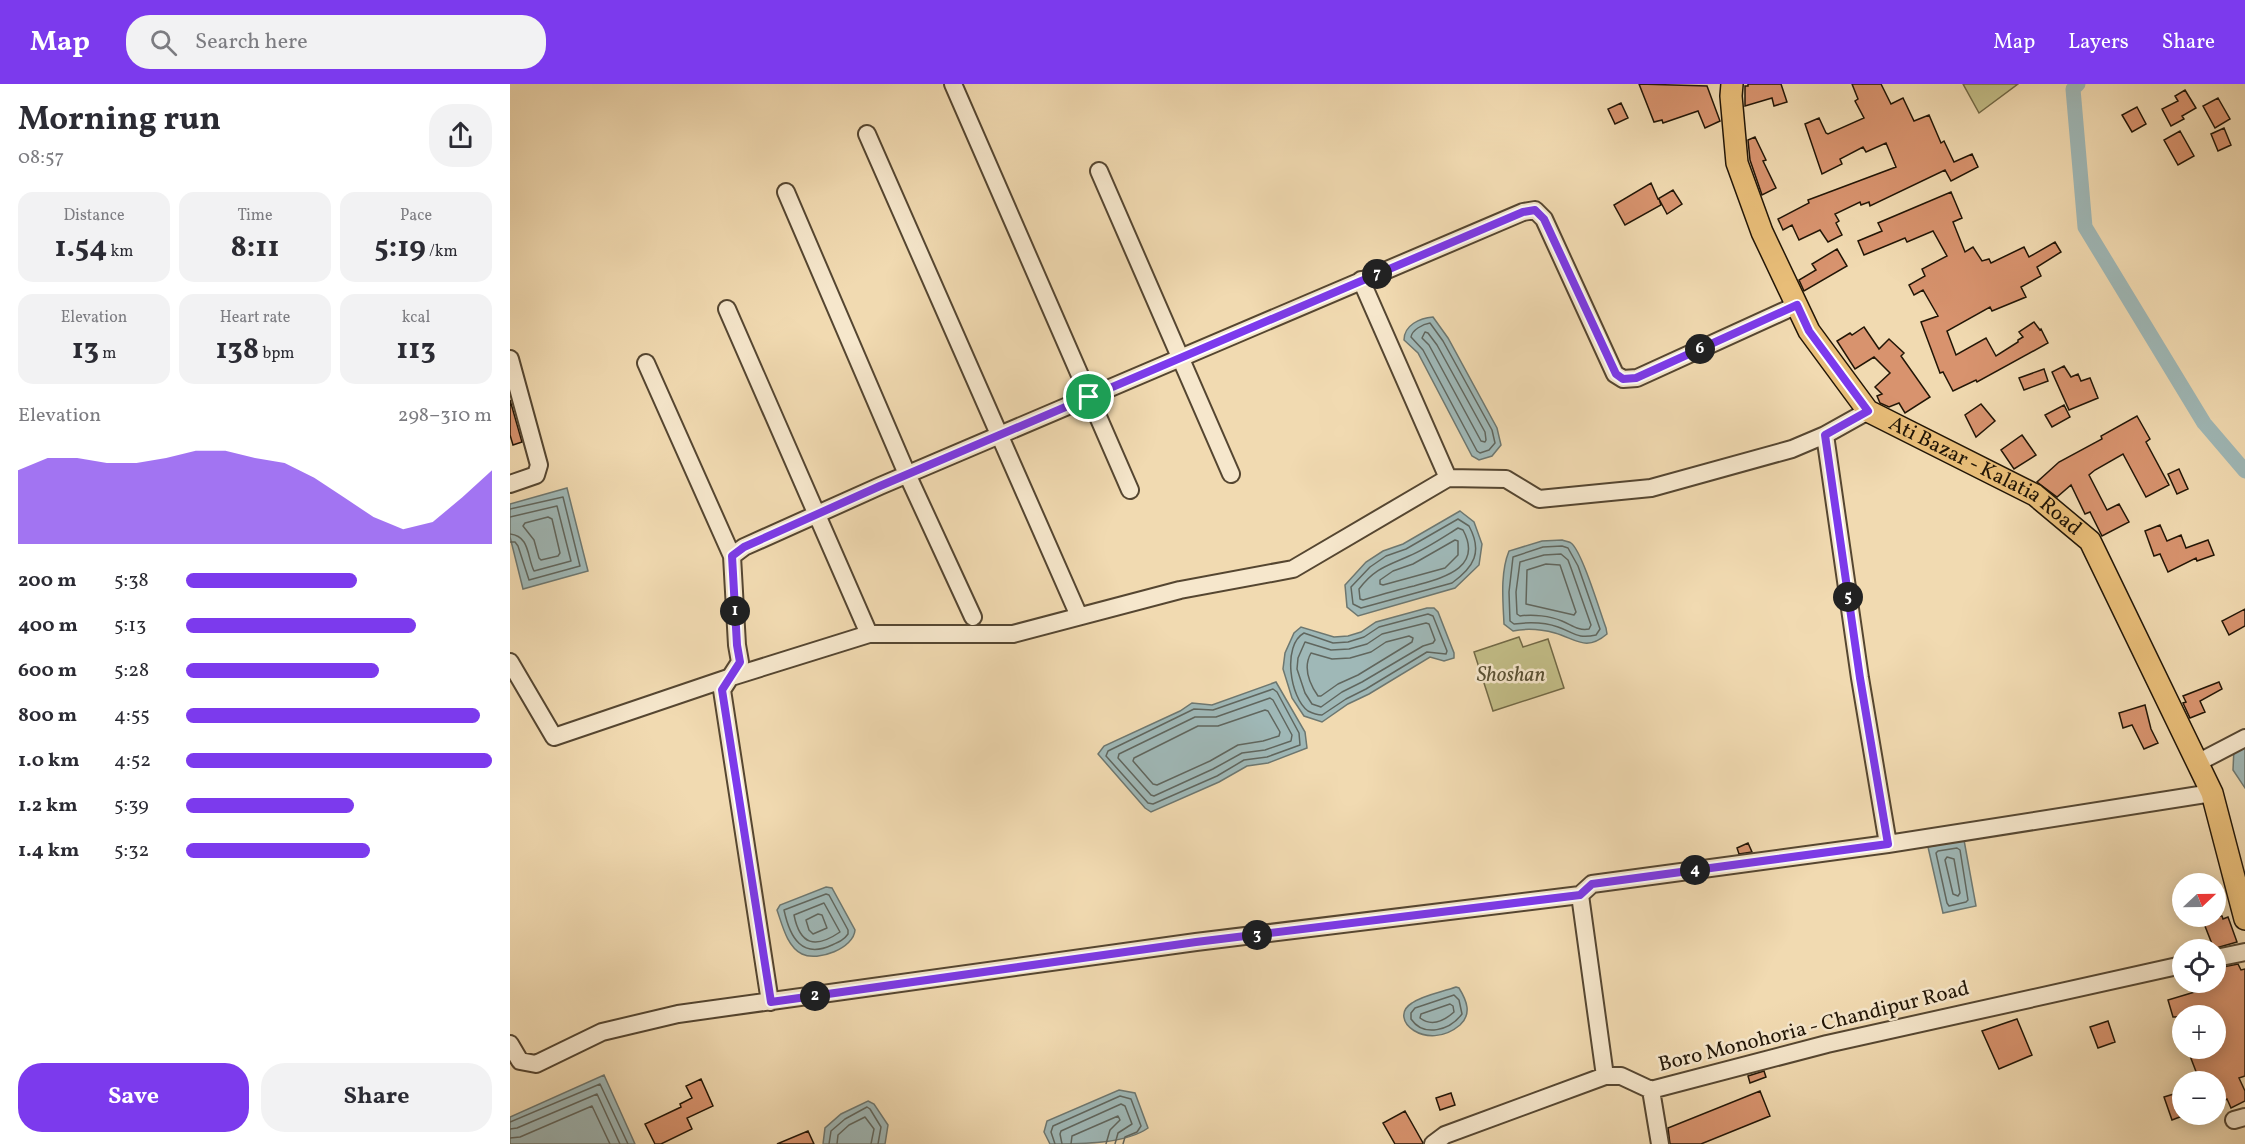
<!DOCTYPE html>
<html lang="en">
<head>
<meta charset="utf-8">
<style>
  body { margin:0; font-family:Vollkorn,serif; background:#f2f2f3; color:#2b2b33; height:100vh; display:flex; flex-direction:column; font-size:22px; white-space:nowrap }
  * { box-sizing:border-box; margin:0 }
  p { font-size:20px; color:#7c7c81 }
  .icon { flex:none; width:33px; height:33px; fill:none; stroke:currentColor; stroke-width:2; stroke-linecap:round; stroke-linejoin:round }
  .map { position:relative; flex:1; overflow:hidden }
  .side { display:flex; flex-direction:column; background:#fff; width:510px }
  .side>* { flex:none }
  .needle { width:39px; rotate:68deg }
  .tools { position:absolute; left:1662px; top:789px; display:grid; gap:12px }
  .tools a { display:grid; place-items:center; width:54px; height:54px; border-radius:50%; background:#fff; box-shadow:0 3px 15px #0003; font-size:30px }
  .pin { position:absolute; display:grid; place-items:center; width:51px; height:51px; color:#fff; margin:-26px; border:3px solid #fff; border-radius:50%; box-shadow:0 2px 6px #0007 }
  .km { position:absolute; width:30px; height:30px; margin:-15px; border-radius:50%; background:#222; color:#fff; font-size:16px; line-height:30px; text-align:center }
  .round { display:grid; place-items:center; flex:none; width:63px; height:63px; border-radius:24px; background:#f2f2f3 }
  .summary { display:flex; align-items:center; justify-content:space-between; height:102px; padding:0 18px }
  h1 { font-size:33px; font-weight:700; line-height:45px }
  .figures { display:grid; grid-template-columns:repeat(3,1fr); gap:9px; height:102px; padding:6px 18px }
  .figures div { display:grid; align-content:center; border-radius:15px; background:#f2f2f3; text-align:center }
  .figures b { font-size:30px; font-weight:700 }
  .figures small { font-size:16px; font-weight:400 }
  .figures p { font-size:16px }
  .chart { height:168px; padding:12px 18px }
  .chart p { display:flex; justify-content:space-between }
  .chart svg { width:100%; height:108px; margin-top:6px; fill:#7c3aed; opacity:.7 }
  .button { display:flex; gap:12px; margin-top:auto; padding:12px 18px }
  .button a { flex:1; height:69px; border-radius:24px; background:#7c3aed; color:#fff; font-size:24px; font-weight:700; line-height:69px; text-align:center }
  .button a+a { background:#f2f2f3; color:#2b2b33 }
  ul { padding:0 18px; list-style:none; font-size:20px }
  li { display:grid; grid-template-columns:96px 72px 1fr; align-items:center; height:45px }
  li i { height:15px; border-radius:8px; background:#7c3aed }
  header { display:flex; align-items:center; gap:36px; box-sizing:border-box; height:84px; padding:0 30px; background:#7c3aed; color:#fff }
  header strong { font-size:28px }
  nav { display:flex; gap:33px; margin-inline-start:auto; font-size:21px }
  .search { width:420px; height:54px; background:#f2f2f3; display:flex; align-items:center; gap:15px; box-sizing:border-box; padding:0 21px; border-radius:24px; color:#7c7c81; font-size:22px }
  main { display:flex; flex:1; min-height:0 }
  .map>svg:first-child { display:block }
  .green { fill:#c2bd87; stroke:#726946; stroke-width:1.5 }
  .water { fill:#9fb8b7; stroke:#6d7770; stroke-width:1.5 }
  .lines { fill:none; stroke-linecap:round; stroke-linejoin:round }
  .shore { stroke:#60665e; stroke-width:1.5 }
  .canal { stroke:#9fb8b7; stroke-width:15 }
  .building { fill:#d8936e; stroke:#211506; stroke-width:1.5 }
  .minor-casing { stroke:#554631; stroke-width:20 }
  .major-casing { stroke:#211506; stroke-width:24 }
  .minor { stroke:#f6e7cc; stroke-width:16 }
  .major { stroke:#e8bd78; stroke-width:21 }
  .route-casing { stroke:#fff; stroke-width:12 }
  .route { stroke:#7c3aed; stroke-width:8 }
  .labels { text-anchor:middle; dominant-baseline:central; stroke-width:5; stroke-linejoin:round; paint-order:stroke }
  .street-label { font-size:21px; fill:#211506; stroke:#f6e7cc }
  .park-label { font-size:21px; font-style:italic; fill:#595033; stroke:#f6e7cc }
</style>
</head>
<body>
<header>
<strong>Map</strong>
<div class="search"><svg class="icon" aria-label="search" viewBox="0 0 24 24"><circle cx="10" cy="10" r="6"/><path d="M15 15l6 6"/></svg>Search here</div>
<nav><a>Map</a><a>Layers</a><a>Share</a></nav>
</header>
<main>
<section class="side">
<div class="summary"><div><h1>Morning run</h1><p>08:57</p></div><a class="round"><svg class="icon" aria-label="share" viewBox="0 0 24 24"><path d="M12 15V3M7 8l5-5 5 5M5 13v7h14v-7"/></svg></a></div>
<div class="figures">
<div><p>Distance</p><b>1.54<small> km</small></b></div>
<div><p>Time</p><b>8:11</b></div>
<div><p>Pace</p><b>5:19<small> /km</small></b></div>
</div>
<div class="figures">
<div><p>Elevation</p><b>13<small> m</small></b></div>
<div><p>Heart rate</p><b>138<small> bpm</small></b></div>
<div><p>kcal</p><b>113</b></div>
</div>
<div class="chart"><p><span>Elevation</span>298–310 m</p>
<svg viewBox="0 0 160 44" preserveAspectRatio="none"><path d="M0 44V14L10 9L20 9L30 11L40 11L50 9L60 6L70 6L80 9L90 11L100 17L110 25L120 33L130 38L140 35L150 25L160 14V44z"/></svg>
</div>
<ul>
<li><b>200 m</b>5:38<i style="width:56%"></i></li>
<li><b>400 m</b>5:13<i style="width:75%"></i></li>
<li><b>600 m</b>5:28<i style="width:63%"></i></li>
<li><b>800 m</b>4:55<i style="width:96%"></i></li>
<li><b>1.0 km</b>4:52<i style="width:100%"></i></li>
<li><b>1.2 km</b>5:39<i style="width:55%"></i></li>
<li><b>1.4 km</b>5:32<i style="width:60%"></i></li>
</ul>
<div class="button"><a>Save</a><a>Share</a></div>
</section>
<div class="map">
<svg width="1735" height="1060" viewBox="0 0 1735 1060">
  <rect width="100%" height="100%" fill="#f1dab1"/>
  <filter id="stains"><feTurbulence type="fractalNoise" baseFrequency=".00333" numOctaves="4"/><feColorMatrix values="0 0 0 0 .2 0 0 0 0 .09 0 0 0 0 .02 0 0 0 .5 -.17"/></filter>
  <radialGradient id="worn" r=".72"><stop offset=".6" stop-color="#630" stop-opacity="0"/><stop offset="1" stop-color="#630" stop-opacity=".3"/></radialGradient>
  <path class="green" d="M 1453,0 L 1508,0 L 1469,29 Z
    M 1009,553 L 1013,563 L 1038,555 L 1054,604 L 983,627 L 964,568 Z"/>
  <path class="water" d="M 923,233 L 938,254 L 987,344 L 991,361 L 982,372 L 969,376 L 962,372 L 908,269 L 894,256 C 894,241 910,234 923,233 Z
    M 57,404 L 78,487 L 13,505 L 0,453 L 0,420 Z
    M 950,427 L 964,438 L 972,460 L 969,481 L 945,504 L 848,532 L 837,523 L 835,501 L 856,478 L 873,467 L 893,460 Z
    M 1052,456 C 1054,457 1060,458 1061,459 C 1072,467 1090,528 1096,544 L 1097,550 C 1076,568 1066,555 1045,549 C 1030,545 1017,544 1003,547 L 994,540 C 993,517 990,489 999,467 L 1032,457 Z
    M 917,524 L 924,524 L 928,528 L 944,569 L 944,574 L 934,577 L 920,573 L 859,610 L 838,620 L 812,638 L 794,632 L 782,614 L 773,585 L 775,569 L 784,549 L 791,543 L 824,553 L 838,552 L 851,548 L 866,538 Z
    M 766,598 L 795,648 L 797,664 L 758,679 L 737,682 L 709,698 L 641,728 L 635,724 L 588,670 L 594,662 L 670,627 L 682,619 L 702,621 Z
    M 1735,660 L 1735,704 L 1723,686 L 1724,664 Z
    M 1454,756 L 1466,822 L 1433,829 L 1418,763 Z
    M 316,803 L 322,804 L 345,846 C 344,864 308,878 292,870 C 277,863 272,840 267,826 L 270,821 Z
    M 946,903 L 949,904 C 957,917 962,930 950,941 C 917,969 876,935 902,919 C 913,911 932,908 946,903 Z
    M 94,991 L 125,1060 L 0,1060 L 0,1033 Z
    M 609,1006 L 625,1009 L 638,1044 C 616,1060 570,1060 540,1060 L 534,1048 L 537,1037 Z
    M 358,1017 L 364,1020 L 378,1041 L 375,1060 L 313,1060 L 315,1044 L 331,1030 Z"/>
  <g class="lines">
    <path class="shore" d="M 920,239 L 933,257 L 982,346 L 985,359 L 979,366 L 970,369 L 967,367 L 913,266 L 901,253 C 902,246 913,240 920,239 Z
      M 915,248 L 918,249 L 927,261 L 975,348 L 976,356 L 975,358 L 971,357 L 919,261 L 912,254 Z
      M 0,425 L 53,413 L 70,482 L 19,496 L 8,462 L 5,458 L 0,458
      M 0,433 L 47,422 L 61,477 L 24,487 C 17,473 20,452 0,450
      M 38,433 L 42,435 L 50,469 L 48,472 L 31,476 L 29,474 L 24,456 L 13,442 L 15,439 Z
      M 948,435 L 959,442 C 973,468 964,483 942,499 L 851,524 L 843,520 L 841,503 L 860,483 L 876,472 L 896,465 Z
      M 948,444 L 953,446 C 974,485 931,494 904,502 C 887,506 870,511 853,516 L 850,515 L 849,505 C 865,484 877,482 899,472 C 916,465 932,454 948,444 Z
      M 945,456 L 948,457 L 948,471 L 935,484 L 873,501 L 870,500 L 870,496 L 883,487 L 903,480 Z
      M 1052,462 L 1058,464 L 1068,482 L 1090,545 L 1086,551 C 1067,555 1065,549 1048,543 C 1034,538 1019,538 1004,540 L 1000,537 L 999,508 L 1003,473 L 1033,463 Z
      M 1051,470 L 1058,476 L 1061,484 L 1081,541 L 1079,545 C 1068,547 1062,541 1052,537 C 1040,532 1023,530 1010,532 L 1007,530 L 1006,508 L 1010,478 L 1034,471 Z
      M 1036,480 L 1050,481 L 1066,528 L 1064,531 L 1016,520 L 1017,486 Z
      M 918,530 L 923,532 L 937,567 L 936,570 L 917,568 L 856,605 L 836,615 L 812,631 C 808,631 802,629 798,627 C 780,614 772,561 794,549 L 823,559 L 838,558 L 854,553 L 869,543 Z
      M 916,539 L 919,540 L 925,556 L 923,559 L 913,562 L 852,598 L 832,608 L 811,623 L 802,620 L 795,609 L 787,585 L 788,574 L 795,558 L 821,566 L 839,565 L 857,560 L 872,550 Z
      M 899,552 L 903,554 L 902,558 L 848,591 L 828,600 L 811,612 L 808,612 C 799,599 793,583 801,569 L 822,575 L 840,574 L 861,568 L 876,558 Z
      M 763,605 L 767,608 L 789,649 L 790,661 L 757,673 L 734,676 L 707,692 L 643,720 L 638,719 L 596,672 L 598,667 L 684,625 L 703,626 Z
      M 760,614 L 763,616 L 782,651 L 781,657 L 755,666 L 732,669 L 703,685 L 644,712 L 641,711 L 608,674 L 609,670 L 685,633 L 706,633 Z
      M 755,626 L 758,627 L 770,648 L 769,652 L 753,657 L 728,661 L 700,677 L 647,701 L 643,700 L 623,677 L 624,674 L 688,642 L 708,642 Z
      M 1447,764 L 1450,766 L 1458,816 L 1456,818 L 1439,822 L 1437,819 L 1426,769 L 1428,767 Z
      M 1437,773 L 1444,775 L 1450,809 L 1448,812 L 1443,810 L 1435,776 Z
      M 316,810 L 319,811 L 338,846 L 338,850 C 334,856 329,858 322,861 C 292,875 280,854 274,826 Z
      M 314,819 L 330,848 C 305,865 290,861 284,831 Z
      M 308,830 L 312,831 L 317,844 L 303,850 L 299,846 L 296,836 Z
      M 944,911 L 949,916 L 952,930 C 940,946 914,954 901,935 L 901,929 L 905,924 Z
      M 940,920 L 943,922 L 944,928 C 934,937 922,943 910,934 L 911,930 Z
      M 0,1038 L 90,1000 L 118,1060
      M 0,1045 L 7,1044 L 87,1010 L 110,1060
      M 0,1054 L 10,1053 L 82,1022 L 100,1060
      M 319,1060 L 321,1047 L 335,1035 L 357,1023 L 360,1025 L 371,1043 L 368,1060
      M 327,1060 L 328,1051 L 339,1041 L 355,1033 L 364,1045 L 361,1060
      M 545,1060 L 541,1048 L 543,1042 L 610,1012 L 621,1015 L 631,1042 L 627,1048 L 615,1053 L 613,1060
      M 552,1060 L 550,1050 L 551,1047 L 611,1020 L 615,1022 L 622,1040 L 608,1049 L 605,1060
      M 561,1060 L 562,1052 L 608,1032 L 610,1036 L 600,1046 L 596,1060"/>
    <path class="canal" d="M 1568,0 L 1563,5 L 1575,143 L 1694,339 L 1735,387"/>
  </g>
  <path class="building" d="M 1129,0 L 1197,2 L 1210,37 L 1195,44 L 1188,27 L 1153,39 L 1152,36 L 1144,38 Z
    M 1238,0 L 1271,0 L 1277,18 L 1264,22 L 1262,14 L 1235,22 L 1235,2 L 1238,2 Z
    M 1342,0 L 1371,0 L 1381,20 L 1393,14 L 1404,37 L 1419,31 L 1431,59 L 1434,57 L 1444,78 L 1462,70 L 1468,83 L 1441,97 L 1435,86 L 1360,122 L 1359,118 L 1351,121 L 1350,118 L 1325,130 L 1329,137 L 1326,139 L 1332,151 L 1318,158 L 1310,146 L 1289,156 L 1282,141 L 1273,146 L 1268,135 L 1299,119 L 1298,116 L 1386,83 L 1376,59 L 1356,68 L 1353,63 L 1330,75 L 1332,80 L 1312,90 L 1295,40 L 1309,34 L 1316,49 L 1318,50 L 1354,34 L 1345,17 L 1348,15 Z
    M 1675,6 L 1686,24 L 1672,32 L 1674,35 L 1661,42 L 1652,25 L 1668,17 L 1665,12 Z
    M 1708,14 L 1720,35 L 1705,44 L 1693,22 Z
    M 1111,19 L 1118,34 L 1105,40 L 1098,25 Z
    M 1627,23 L 1636,40 L 1622,48 L 1612,31 Z
    M 1714,44 L 1721,61 L 1708,67 L 1701,50 Z
    M 1670,47 L 1684,72 L 1668,81 L 1654,56 Z
    M 1245,53 L 1256,76 L 1253,77 L 1266,104 L 1252,111 L 1240,76 L 1238,56 Z
    M 1141,99 L 1148,115 L 1163,106 L 1172,120 L 1157,130 L 1149,115 L 1151,121 L 1115,141 L 1104,121 Z
    M 1441,108 L 1452,134 L 1443,138 L 1455,168 L 1463,163 L 1472,177 L 1479,175 L 1481,179 L 1514,163 L 1519,173 L 1545,158 L 1551,168 L 1527,183 L 1531,192 L 1511,203 L 1516,213 L 1482,227 L 1480,223 L 1437,247 L 1446,271 L 1476,254 L 1486,272 L 1508,258 L 1508,256 L 1513,253 L 1509,248 L 1524,238 L 1530,246 L 1531,245 L 1538,259 L 1467,298 L 1466,296 L 1443,307 L 1433,288 L 1430,289 L 1411,238 L 1428,232 L 1413,206 L 1404,211 L 1399,201 L 1415,192 L 1412,185 L 1437,172 L 1423,147 L 1397,158 L 1395,154 L 1354,171 L 1348,157 L 1372,147 L 1368,139 Z
    M 1327,165 L 1337,182 L 1294,207 L 1289,196 L 1306,186 L 1302,180 Z
    M 1354,243 L 1369,265 L 1379,255 L 1394,269 L 1391,272 L 1420,313 L 1395,329 L 1389,319 L 1379,323 L 1370,319 L 1367,312 L 1372,310 L 1365,303 L 1380,289 L 1364,273 L 1345,285 L 1327,257 L 1340,249 L 1342,251 Z
    M 1554,282 L 1561,293 L 1568,290 L 1571,297 L 1580,294 L 1588,314 L 1559,326 L 1542,288 Z
    M 1534,285 L 1538,297 L 1514,306 L 1509,294 Z
    M 0,316 L 12,358 L 3,361 L 0,351 Z
    M 1471,320 L 1485,337 L 1466,353 L 1455,331 Z
    M 1554,321 L 1560,333 L 1542,343 L 1535,331 Z
    M 1627,332 L 1640,355 L 1636,358 L 1659,401 L 1636,413 L 1613,370 L 1585,386 L 1579,391 L 1597,426 L 1609,420 L 1619,438 L 1592,452 L 1580,428 L 1575,430 L 1561,401 L 1547,413 L 1527,398 L 1549,378 L 1592,355 L 1591,352 Z
    M 1512,351 L 1526,371 L 1504,385 L 1491,366 Z
    M 1669,385 L 1678,405 L 1667,410 L 1658,390 Z
    M 1650,441 L 1657,457 L 1671,451 L 1676,464 L 1698,456 L 1704,471 L 1687,477 L 1686,474 L 1658,488 L 1650,470 L 1644,472 L 1635,447 Z
    M 1735,525 L 1735,542 L 1719,551 L 1712,537 Z
    M 1709,598 L 1712,605 L 1690,617 L 1695,628 L 1680,634 L 1673,619 L 1676,618 L 1673,612 Z
    M 1635,621 L 1641,645 L 1648,659 L 1634,665 L 1622,641 L 1613,644 L 1609,629 Z
    M 1238,759 L 1242,768 L 1229,770 L 1227,764 Z
    M 1691,832 L 1712,832 L 1713,835 L 1718,833 L 1727,858 L 1699,866 L 1698,862 L 1702,860 Z
    M 1728,880 L 1731,886 L 1735,885 L 1735,992 L 1729,994 L 1735,1007 L 1735,1017 L 1721,1024 L 1717,1015 L 1706,1021 L 1706,998 L 1690,998 L 1677,964 L 1706,964 L 1706,932 L 1663,933 L 1658,916 L 1698,904 L 1697,902 L 1708,898 L 1707,894 L 1712,892 L 1708,884 Z
    M 1507,935 L 1522,971 L 1489,985 L 1472,947 Z
    M 1598,937 L 1605,958 L 1588,964 L 1580,943 Z
    M 1254,987 L 1256,993 L 1240,999 L 1238,992 Z
    M 191,995 L 203,1022 L 177,1034 L 182,1045 L 151,1060 L 145,1060 L 135,1040 L 171,1023 L 170,1020 L 182,1014 L 176,1002 Z
    M 1250,1007 L 1260,1032 L 1191,1060 L 1160,1060 L 1158,1044 Z
    M 941,1009 L 945,1021 L 930,1026 L 926,1014 Z
    M 1667,1009 L 1672,1030 L 1675,1031 L 1662,1036 L 1654,1013 Z
    M 895,1027 L 913,1059 L 913,1060 L 885,1060 L 873,1039 Z
    M 298,1047 L 304,1060 L 267,1060 Z"/>
  <g class="lines">
    <defs>
      <path id="minor" d="M 443,0 L 620,406
        M 357,50 L 569,532
        M 589,87 L 721,390
        M 276,108 L 397,390 L 463,533
        M 851,196 L 938,394
        M 217,225 L 359,550
        M 0,275 L 29,381 L 26,391 L 0,400
        M 136,279 L 222,472
        M 1315,351 L 1350,594 L 1378,760
        M 0,578 L 44,653 L 218,594 L 359,550 L 503,550 L 670,506 L 783,485 L 938,394 L 996,395 L 1029,415 L 1141,404 L 1282,365 L 1315,351 L 1358,327
        M 1687,679 L 1735,654
        M 1706,874 L 1735,868
        M 260,918 L 212,606 L 230,578 L 227,561 L 222,472 L 234,463 L 370,402 L 1013,128 L 1025,126 L 1034,135 L 1105,290 L 1113,295 L 1127,294 L 1287,221
        M 0,960 L 10,977 L 26,980 L 92,948 L 168,930 L 686,858 L 1070,811
        M 1095,992 L 1070,811 L 1082,800 L 1378,760 L 1702,709
        M 1141,1006 L 1150,1060
        M 1724,1036 L 1735,1033
        M 923,1060 L 935,1051 L 1095,992 L 1111,992 L 1141,1006 L 1317,960 L 1672,881"/>
      <g id="major">
        <path id="s1" d="M 1222,0 L 1221,12 L 1227,79 L 1252,148 L 1299,247 L 1358,327 L 1525,411 L 1580,457 L 1702,709 L 1735,835"/>
      </g>
    </defs>
    <use href="#minor" class="minor-casing"/>
    <use href="#major" class="major-casing"/>
    <use href="#minor" class="minor"/>
    <use href="#major" class="major"/>
  </g>
  <g class="lines">
    <defs>
      <path id="route" d="M 1025,126 L 1034,135 L 1106,290 L 1113,295 L 1126,294 L 1287,221 L 1299,247 L 1358,327 L 1315,351 L 1350,594 L 1378,760 L 1082,800 L 1070,811 L 686,858 L 261,918 L 212,606 L 230,578 L 227,561 L 222,472 L 234,463 L 370,402 L 1013,128 Z"/>
    </defs>
    <use href="#route" class="route-casing"/>
    <use href="#route" class="route"/>
  </g>
  <g class="labels">
    <g class="street-label">
      <text stroke="none"><textPath href="#s1" startOffset="496">Ati Bazar - Kalatia Road</textPath></text>
      <text transform="translate(1304 943) rotate(-14)">Boro Monohoria - Chandipur Road</text>
    </g>
    <g class="park-label">
      <text x="1001" y="591">Shoshan</text>
    </g>
  </g>
  <rect width="100%" height="100%" filter="url(#stains)"/>
  <rect width="100%" height="100%" fill="url(#worn)"/>
</svg>
<div class="tools">
<a><svg class="needle" viewBox="-14 -14 28 28"><path d="M0-13l5 13h-10z" fill="#e53935"/><path d="M0 13l5-13h-10z" fill="#7c7c81"/></svg></a>
<a><svg class="icon" aria-label="locate" viewBox="0 0 24 24"><circle cx="12" cy="12" r="6"/><path d="M12 2v4M12 18v4M2 12h4M18 12h4"/></svg></a>
<a>+</a>
<a>−</a>
</div>
<div class="pin" style="left:579px;top:313px;background:#1e9e55"><svg class="icon" aria-label="arrive" viewBox="0 0 24 24"><path d="M6 21V4h12l-3 4 3 4H6"/></svg></div>
<b class="km" style="left:225px;top:527px">1</b>
<b class="km" style="left:305px;top:912px">2</b>
<b class="km" style="left:747px;top:851px">3</b>
<b class="km" style="left:1185px;top:786px">4</b>
<b class="km" style="left:1338px;top:513px">5</b>
<b class="km" style="left:1190px;top:265px">6</b>
<b class="km" style="left:867px;top:190px">7</b>
</div>
</main>
</body>
</html>
